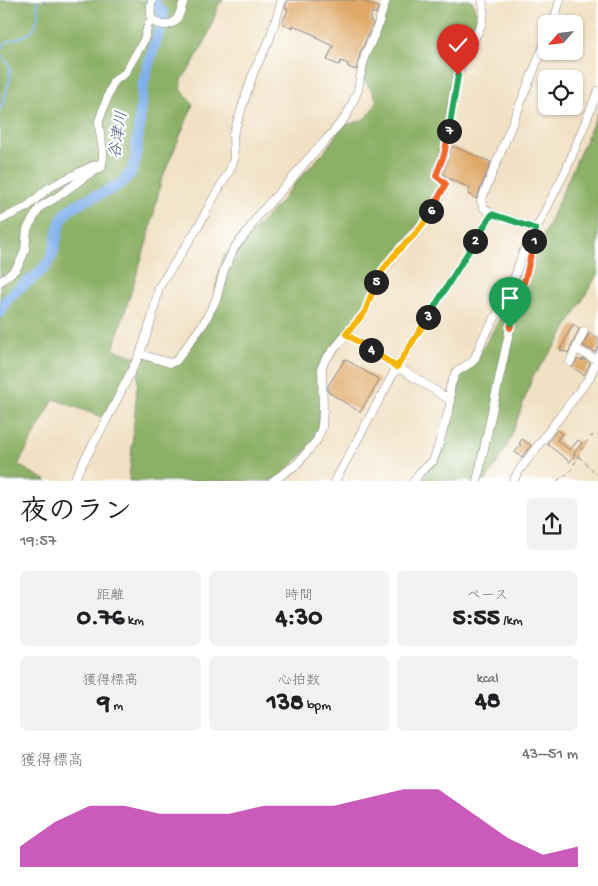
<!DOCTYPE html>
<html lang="ja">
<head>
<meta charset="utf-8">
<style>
  body { margin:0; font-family:"Gochi Hand","Klee One",sans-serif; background:#f2f2f2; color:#202124; height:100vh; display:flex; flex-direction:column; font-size:19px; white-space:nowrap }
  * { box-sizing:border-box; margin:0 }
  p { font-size:16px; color:#757577 }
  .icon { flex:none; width:28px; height:28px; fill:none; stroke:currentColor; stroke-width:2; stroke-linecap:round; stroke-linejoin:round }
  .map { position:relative; height:481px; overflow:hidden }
  .drawer { display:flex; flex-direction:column; background:#fff; flex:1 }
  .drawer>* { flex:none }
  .needle { width:32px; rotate:242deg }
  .controls { position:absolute; left:538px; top:15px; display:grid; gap:10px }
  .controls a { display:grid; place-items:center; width:45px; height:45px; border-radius:8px; background:#fff; box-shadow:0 1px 4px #0004; font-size:25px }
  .pin { position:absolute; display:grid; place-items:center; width:42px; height:42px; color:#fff; margin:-51px -21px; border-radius:50% 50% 50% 0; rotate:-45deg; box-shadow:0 0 5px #0007 }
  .pin .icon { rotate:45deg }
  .km { position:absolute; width:25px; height:25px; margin:-12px; border-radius:50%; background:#222; color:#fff; font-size:14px; line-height:25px; text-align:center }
  .round { display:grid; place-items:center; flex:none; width:52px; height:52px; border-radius:8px; background:#f2f2f2 }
  .overview { display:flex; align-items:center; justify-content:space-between; height:85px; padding:0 20px }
  h1 { font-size:28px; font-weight:800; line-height:38px }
  .figures { display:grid; grid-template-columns:repeat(3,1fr); gap:8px; height:85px; padding:5px 20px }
  .figures div { display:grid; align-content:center; border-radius:8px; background:#f2f2f2; text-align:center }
  .figures b { font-size:25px; font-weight:800 }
  .figures small { font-size:14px; font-weight:400 }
  .figures p { font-size:14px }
  .chart { height:140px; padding:10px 20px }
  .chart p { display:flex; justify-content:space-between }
  .chart svg { width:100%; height:90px; margin-top:5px; fill:#b5179e; opacity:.7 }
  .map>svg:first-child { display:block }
  .forest { fill:#8cb166; stroke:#576a50 }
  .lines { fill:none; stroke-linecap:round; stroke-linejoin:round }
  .stream { stroke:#80b0eb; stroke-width:2 }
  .river { stroke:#80b0eb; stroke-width:11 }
  .building { fill:#dfa866 }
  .minor-casing { stroke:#8a8280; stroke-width:9 }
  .path { stroke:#8a8280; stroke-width:1; stroke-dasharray:4 4; stroke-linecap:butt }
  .minor { stroke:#fff; stroke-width:8 }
  .split-1-casing { stroke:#fff; stroke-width:10 }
  .split-2-casing { stroke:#fff; stroke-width:10 }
  .split-3-casing { stroke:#fff; stroke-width:10 }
  .split-4-casing { stroke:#fff; stroke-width:10 }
  .split-5-casing { stroke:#fff; stroke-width:10 }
  .split-6-casing { stroke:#fff; stroke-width:10 }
  .split-7-casing { stroke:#fff; stroke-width:10 }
  .split-8-casing { stroke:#fff; stroke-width:10 }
  .split-1 { stroke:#f0652b; stroke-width:6 }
  .split-2 { stroke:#22a559; stroke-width:6 }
  .split-3 { stroke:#22a559; stroke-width:6 }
  .split-4 { stroke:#f5b400; stroke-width:6 }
  .split-5 { stroke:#f5b400; stroke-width:6 }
  .split-6 { stroke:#f5b400; stroke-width:6 }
  .split-7 { stroke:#f0652b; stroke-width:6 }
  .split-8 { stroke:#22a559; stroke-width:6 }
  .labels { text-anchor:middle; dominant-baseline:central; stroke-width:4.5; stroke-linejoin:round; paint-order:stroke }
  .water-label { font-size:16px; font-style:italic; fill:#485b81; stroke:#fff }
</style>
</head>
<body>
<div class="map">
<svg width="598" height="481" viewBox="0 0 598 481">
  <rect width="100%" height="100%" fill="#fff"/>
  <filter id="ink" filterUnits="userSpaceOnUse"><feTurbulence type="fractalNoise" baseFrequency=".02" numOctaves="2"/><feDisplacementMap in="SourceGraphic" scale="10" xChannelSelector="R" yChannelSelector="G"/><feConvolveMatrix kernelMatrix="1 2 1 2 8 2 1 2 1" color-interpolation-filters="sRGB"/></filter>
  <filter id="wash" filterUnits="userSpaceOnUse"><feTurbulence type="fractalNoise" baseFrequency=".0096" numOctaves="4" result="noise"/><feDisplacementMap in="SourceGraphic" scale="20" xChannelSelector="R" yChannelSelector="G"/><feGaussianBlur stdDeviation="1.12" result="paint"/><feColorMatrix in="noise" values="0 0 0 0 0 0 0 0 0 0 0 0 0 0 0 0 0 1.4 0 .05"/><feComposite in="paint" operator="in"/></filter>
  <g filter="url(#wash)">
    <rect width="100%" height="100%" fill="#f1e1c4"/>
    <path class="forest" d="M 0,0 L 224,0 L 219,4 L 206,40 L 190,68 L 182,79 L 181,89 L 193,105 L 161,181 L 149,235 L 114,346 L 114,350 L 138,357 L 107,419 L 54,399 L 18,465 L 47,481 L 0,481 Z
      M 391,0 L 472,0 L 477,16 L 449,94 L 436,176 L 444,186 L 389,264 L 364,310 L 324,360 L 317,440 L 276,481 L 129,481 L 140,354 L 175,366 L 219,305 L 215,288 L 224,255 L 251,233 L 278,205 L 295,183 L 325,151 L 343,125 C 362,121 368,121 377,101 L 373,92 L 363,79 L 369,57 Z
      M 598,112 L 598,273 L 559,341 L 533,376 L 509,442 L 486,481 L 421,481 L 430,469 L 452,422 L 460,379 L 475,362 L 508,304 L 537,250 Z"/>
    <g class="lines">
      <path class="stream" d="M 0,51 C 7,32 32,44 37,20 C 39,14 37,6 38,0
        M 0,53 C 3,57 7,62 9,66 C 13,76 4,100 0,110"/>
      <path class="river" d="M 0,313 C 11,285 37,282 49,261 C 59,245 54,222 70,209 C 88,195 114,194 129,175 C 138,163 136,148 138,135 C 141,119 140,102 143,86 C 147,64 156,42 163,20 L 163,13 L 151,0"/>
    </g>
    <g id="blocks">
      <path class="building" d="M 288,0 L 361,0 L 378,7 L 376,14 L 372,12 L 370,21 L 373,23 L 360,53 L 356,70 L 348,67 L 348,64 L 341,61 L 339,65 L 327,60 L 333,46 L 316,38 L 317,36 L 293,25 L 293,28 L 282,23 L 288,10 L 285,8 Z
        M 452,146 L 491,162 L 476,199 L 468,194 L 470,188 L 450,179 L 443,174 Z
        M 573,324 L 579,329 L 568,353 L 560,350 Z
        M 589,333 L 598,338 L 598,348 L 595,352 L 583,346 Z
        M 345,359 L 380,380 L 360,412 L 328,392 L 328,386 Z
        M 578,359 L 582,361 L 583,359 L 590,363 L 584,375 L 572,367 Z
        M 557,430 L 562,434 L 557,440 L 570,450 L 578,440 L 582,443 L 574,453 L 575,454 L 570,462 L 547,444 Z
        M 522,439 L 531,445 L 522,457 L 515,452 L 521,445 L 519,444 Z"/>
    </g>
  </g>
  <g filter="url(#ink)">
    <use href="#blocks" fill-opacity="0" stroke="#8a8280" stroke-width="1"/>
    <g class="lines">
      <defs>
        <path id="minor" d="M 152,0 C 151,5 150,11 151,16 C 154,26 167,27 174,22 C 180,17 182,7 184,0
          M 553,24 L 560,0
          M 0,220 L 27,207 L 47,189 L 62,181 L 90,167 L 102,163 C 106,150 98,134 99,121 L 113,82 L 125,73 L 144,40 L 148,25 L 152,19
          M 0,282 L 16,269 L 21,260 L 25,250 L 27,229 L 40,207 L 57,197 L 86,176 L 102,167 L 102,164
          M 346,334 L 450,400
          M 576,349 L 597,360
          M 140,354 L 170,363 L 176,361 L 204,323 L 210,311 L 216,300 L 224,270 L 234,248 L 245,235 L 260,213 L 290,181 L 307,160 L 327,139 L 347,115 L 358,90 L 360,78 L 365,55 L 376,31 L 386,0
          M 570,362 L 584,331
          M 73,481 L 107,419 L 140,354 L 152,318 L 159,287 L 197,229 L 215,195 L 229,172 L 234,159 L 233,135 L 254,71 L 269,41 L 282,0
          M 273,481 L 297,464 L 317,440 L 322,427 L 323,410 L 322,367 L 325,360 L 365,312 L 378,278 L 399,250 L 418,232 L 428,218 L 434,205 L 439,198 L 446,183 L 436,176 C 441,163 446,150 448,136 C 452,115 451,91 459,71 C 461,65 463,59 466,54 C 474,38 489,19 482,0
          M 335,481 L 397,367 L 492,214
          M 414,481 L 420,472 L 433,461 L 437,450 L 450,406 L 450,387 L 456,372 L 472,362 L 475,358 L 483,338 L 492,323 L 505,299 L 513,282 L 523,252 L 536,229 L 492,214 L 484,208 L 481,201 L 546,40
          M 477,481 L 510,328 L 526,275 L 533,248 L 536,229 L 566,170 L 598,91
          M 513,481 L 518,472 L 590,377 L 598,357"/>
      </defs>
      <use href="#minor" class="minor-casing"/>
      <path class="path" d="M 579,457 L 598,475
        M 557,481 L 568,473 L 572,469 L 582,448 L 591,436 L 598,436"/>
      <use href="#minor" class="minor"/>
    </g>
  </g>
  <g class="lines" filter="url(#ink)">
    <defs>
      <path id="split-1" d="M 510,328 L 526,276 L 534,241"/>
      <path id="split-2" d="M 475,241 L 492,214 L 536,229 L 534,241"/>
      <path id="split-3" d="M 428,317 L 475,241"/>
      <path id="split-4" d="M 371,350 L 397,367 L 428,317"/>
      <path id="split-5" d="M 371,350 L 346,334 L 365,312 L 376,282"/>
      <path id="split-6" d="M 376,282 C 381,271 393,256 402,247 C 413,236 425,226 431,211"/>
      <path id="split-7" d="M 431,211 L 446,184 L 436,176 L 444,155 L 449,131"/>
      <path id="split-8" d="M 449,131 L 458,75"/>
    </defs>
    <use href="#split-1" class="split-1-casing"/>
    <use href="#split-2" class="split-2-casing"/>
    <use href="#split-3" class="split-3-casing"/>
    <use href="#split-4" class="split-4-casing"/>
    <use href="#split-5" class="split-5-casing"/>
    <use href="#split-6" class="split-6-casing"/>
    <use href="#split-7" class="split-7-casing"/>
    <use href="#split-8" class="split-8-casing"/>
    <use href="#split-1" class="split-1"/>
    <use href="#split-2" class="split-2"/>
    <use href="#split-3" class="split-3"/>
    <use href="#split-4" class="split-4"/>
    <use href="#split-5" class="split-5"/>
    <use href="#split-6" class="split-6"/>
    <use href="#split-7" class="split-7"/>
    <use href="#split-8" class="split-8"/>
  </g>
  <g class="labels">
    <g class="water-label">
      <text transform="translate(120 135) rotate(-81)">谷津川</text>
    </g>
  </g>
</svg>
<div class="controls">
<a><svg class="needle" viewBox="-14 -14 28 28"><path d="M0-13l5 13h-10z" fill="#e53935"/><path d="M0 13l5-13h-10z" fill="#757577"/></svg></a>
<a><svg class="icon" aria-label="locate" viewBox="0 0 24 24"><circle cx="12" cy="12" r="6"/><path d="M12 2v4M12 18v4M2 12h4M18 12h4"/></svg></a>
</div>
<div class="pin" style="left:510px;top:328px;background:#1e9e55"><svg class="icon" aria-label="arrive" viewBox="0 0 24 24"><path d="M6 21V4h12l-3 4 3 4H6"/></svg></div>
<div class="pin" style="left:458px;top:75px;background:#d93025"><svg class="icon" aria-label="check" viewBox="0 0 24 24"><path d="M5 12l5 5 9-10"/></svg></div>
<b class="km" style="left:534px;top:241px">1</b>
<b class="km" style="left:475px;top:241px">2</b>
<b class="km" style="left:428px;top:317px">3</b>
<b class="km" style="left:371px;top:350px">4</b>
<b class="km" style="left:376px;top:282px">5</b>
<b class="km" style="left:431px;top:211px">6</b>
<b class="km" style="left:449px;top:131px">7</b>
</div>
<section class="drawer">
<div class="overview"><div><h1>夜のラン</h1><p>19:57</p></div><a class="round"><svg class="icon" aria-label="share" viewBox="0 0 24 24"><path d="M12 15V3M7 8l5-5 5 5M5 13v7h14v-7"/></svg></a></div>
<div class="figures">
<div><p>距離</p><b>0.76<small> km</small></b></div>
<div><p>時間</p><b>4:30</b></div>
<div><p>ペース</p><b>5:55<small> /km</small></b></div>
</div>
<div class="figures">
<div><p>獲得標高</p><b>9<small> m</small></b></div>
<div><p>心拍数</p><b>138<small> bpm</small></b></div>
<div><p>kcal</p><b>48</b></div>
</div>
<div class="chart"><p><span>獲得標高</span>43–51 m</p>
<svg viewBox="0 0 160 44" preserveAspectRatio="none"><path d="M0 44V34L10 22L20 14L30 14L40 18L50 18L60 18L70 14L80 14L90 14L100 10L110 6L120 6L130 18L140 30L150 38L160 34V44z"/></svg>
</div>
</section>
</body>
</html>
